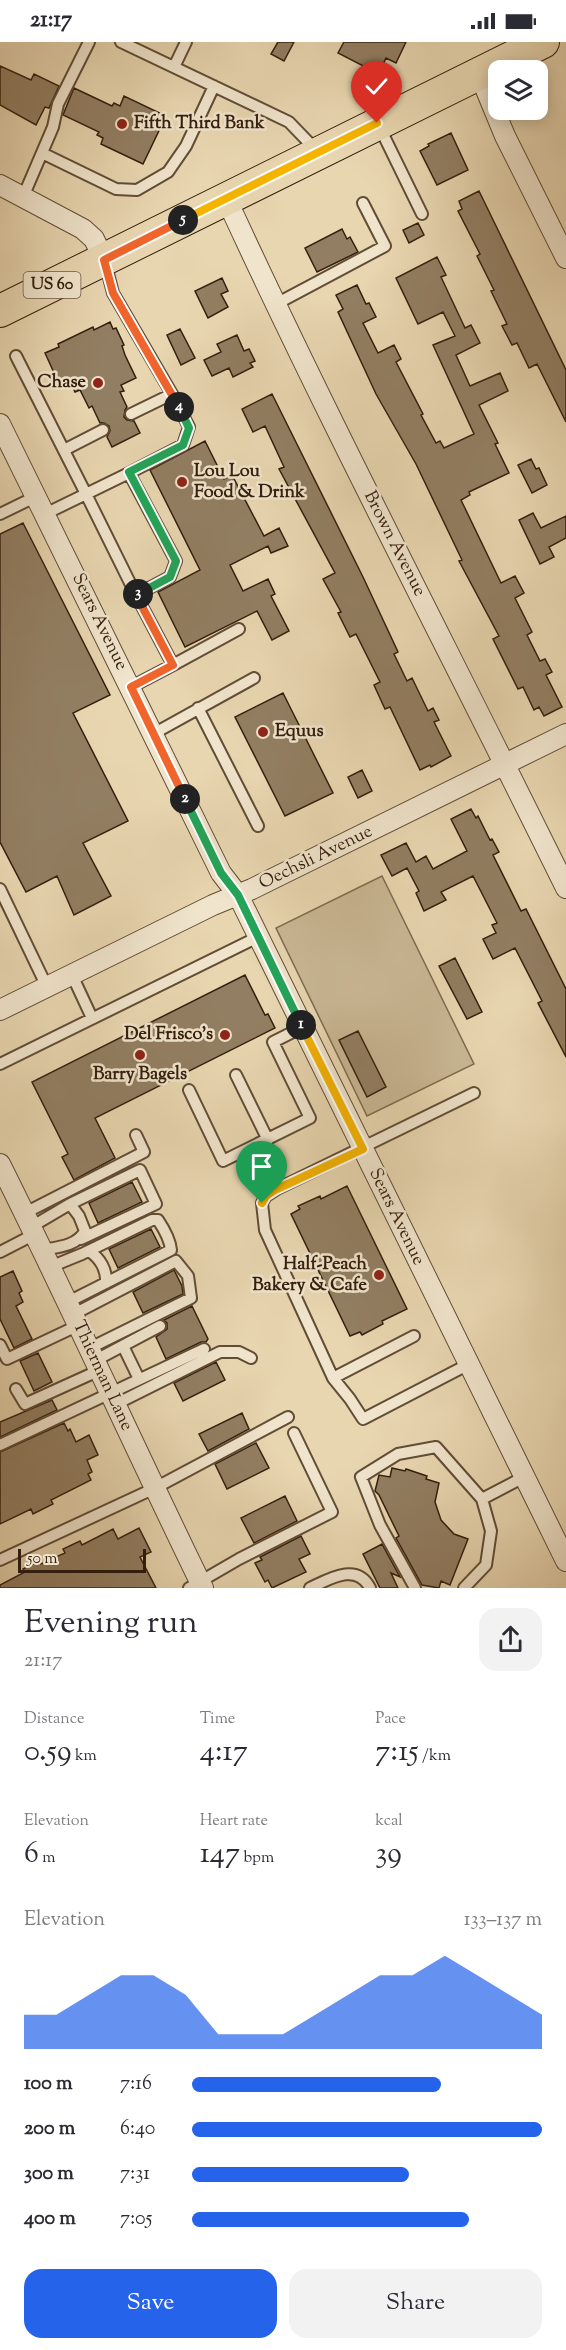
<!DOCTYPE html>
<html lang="en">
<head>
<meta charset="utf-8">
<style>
  body { margin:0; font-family:"Sorts Mill Goudy",serif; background:#f2f2f3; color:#2b2b33; height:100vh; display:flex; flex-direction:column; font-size:22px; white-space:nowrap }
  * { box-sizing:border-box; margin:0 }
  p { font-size:20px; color:#7c7c81 }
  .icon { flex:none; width:33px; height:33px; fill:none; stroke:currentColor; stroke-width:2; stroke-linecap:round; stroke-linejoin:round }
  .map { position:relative; height:1546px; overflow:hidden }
  .side { display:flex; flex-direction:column; background:#fff; flex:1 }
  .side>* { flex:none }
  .fabs { position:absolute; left:488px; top:18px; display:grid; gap:12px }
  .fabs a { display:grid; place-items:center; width:60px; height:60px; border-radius:12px; background:#fff; box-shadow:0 3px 15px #0003; font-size:30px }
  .scale { position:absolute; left:18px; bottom:15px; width:128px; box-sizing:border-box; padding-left:6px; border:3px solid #341f0d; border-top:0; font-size:16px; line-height:21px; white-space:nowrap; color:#341f0d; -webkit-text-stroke:4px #f0e4cc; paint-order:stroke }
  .pin { position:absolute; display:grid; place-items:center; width:51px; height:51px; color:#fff; margin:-62px -26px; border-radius:50% 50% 50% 0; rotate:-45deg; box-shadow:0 0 6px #0007 }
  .pin .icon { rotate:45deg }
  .km { position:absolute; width:30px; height:30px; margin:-15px; border-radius:50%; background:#222; color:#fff; font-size:16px; line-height:30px; text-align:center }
  .round { display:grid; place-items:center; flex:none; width:63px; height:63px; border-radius:18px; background:#f2f2f3 }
  .summary { display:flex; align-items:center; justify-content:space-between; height:102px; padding:0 24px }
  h1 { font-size:33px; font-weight:600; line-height:45px }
  .stats { display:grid; grid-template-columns:repeat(3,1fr); gap:9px; height:102px; padding:6px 24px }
  .stats div { display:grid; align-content:center }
  .stats b { font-size:30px; font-weight:600 }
  .stats small { font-size:16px; font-weight:400 }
  .stats p { font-size:16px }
  .chart { height:168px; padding:12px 24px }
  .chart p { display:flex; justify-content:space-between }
  .chart svg { width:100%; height:108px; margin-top:6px; fill:#2563eb; opacity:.7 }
  .cta { display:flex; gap:12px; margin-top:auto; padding:12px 24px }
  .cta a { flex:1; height:69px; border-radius:18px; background:#2563eb; color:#fff; font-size:24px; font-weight:600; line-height:69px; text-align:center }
  .cta a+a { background:#f2f2f3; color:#2b2b33 }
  ul { padding:0 24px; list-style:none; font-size:20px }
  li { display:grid; grid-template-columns:96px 72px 1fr; align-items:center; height:45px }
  li i { height:15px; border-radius:8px; background:#2563eb }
  .status { display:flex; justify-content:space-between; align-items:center; height:42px; padding:0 30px; background:#fff; direction:ltr }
  .status svg { height:16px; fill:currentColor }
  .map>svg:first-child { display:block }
  .green { fill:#c9b794; stroke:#7e6b50; stroke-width:1.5 }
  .building { fill:#927e62; stroke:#341f0d; stroke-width:1.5 }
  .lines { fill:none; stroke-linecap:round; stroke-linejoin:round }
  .service-casing { stroke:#614d36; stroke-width:14 }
  .minor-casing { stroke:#614d36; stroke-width:22 }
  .primary-casing { stroke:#341f0d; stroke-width:34 }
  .service { stroke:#f0e4cc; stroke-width:10 }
  .minor { stroke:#f0e4cc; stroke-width:20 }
  .primary { stroke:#e8d6b0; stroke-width:32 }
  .split-1-casing { stroke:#fff; stroke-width:12 }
  .split-2-casing { stroke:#fff; stroke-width:12 }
  .split-3-casing { stroke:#fff; stroke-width:12 }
  .split-4-casing { stroke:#fff; stroke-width:12 }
  .split-5-casing { stroke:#fff; stroke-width:12 }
  .split-6-casing { stroke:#fff; stroke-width:12 }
  .split-1 { stroke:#f5b400; stroke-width:8 }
  .split-2 { stroke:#22a559; stroke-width:8 }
  .split-3 { stroke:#f0652b; stroke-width:8 }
  .split-4 { stroke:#22a559; stroke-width:8 }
  .split-5 { stroke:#f0652b; stroke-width:8 }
  .split-6 { stroke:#f5b400; stroke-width:8 }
  .poi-dot { fill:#8f2418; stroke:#f0e4cc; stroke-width:2 }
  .labels { text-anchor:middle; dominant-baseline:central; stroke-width:5; stroke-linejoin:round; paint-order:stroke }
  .shield { fill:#f0e4cc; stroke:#6c5a46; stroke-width:1.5 }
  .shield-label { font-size:16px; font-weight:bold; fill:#341f0d }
  .poi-label { font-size:18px; font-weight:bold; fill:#341f0d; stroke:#f0e4cc; text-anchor:start }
  .street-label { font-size:18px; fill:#341f0d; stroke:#f0e4cc }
</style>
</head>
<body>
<div class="status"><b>21:17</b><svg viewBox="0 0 49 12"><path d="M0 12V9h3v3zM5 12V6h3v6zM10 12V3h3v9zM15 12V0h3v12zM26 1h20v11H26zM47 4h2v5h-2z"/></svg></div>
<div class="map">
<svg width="566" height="1546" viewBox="0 0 566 1546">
  <rect width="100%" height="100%" fill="#e8d6b0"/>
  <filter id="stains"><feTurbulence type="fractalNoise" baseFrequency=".00333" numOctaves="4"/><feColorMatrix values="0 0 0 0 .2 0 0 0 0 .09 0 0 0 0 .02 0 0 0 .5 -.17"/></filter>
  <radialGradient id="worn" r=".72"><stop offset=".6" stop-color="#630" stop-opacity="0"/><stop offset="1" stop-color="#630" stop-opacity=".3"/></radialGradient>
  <path class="green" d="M 382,834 L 474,1022 L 367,1074 L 276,886 Z"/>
  <path class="building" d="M 278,0 L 294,0 L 284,19 L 271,12 Z
    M 344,0 L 406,0 L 396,21 L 386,16 L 381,27 L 375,25 L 373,29 L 338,11 Z
    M 0,24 L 31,38 L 34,32 L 59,44 L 49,66 L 45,65 L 36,83 L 0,63 Z
    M 74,46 L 112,64 L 114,61 L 120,64 L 124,54 L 166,74 L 143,122 L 101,102 L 103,96 L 97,93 L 99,90 L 63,73 Z
    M 451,91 L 468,128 L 437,143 L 420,109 L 429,104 L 428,102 Z
    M 479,149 L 566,328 L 566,380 L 537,322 L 529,326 L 517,301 L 512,303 L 502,284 L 507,282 L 491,249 L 494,248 L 477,214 L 480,212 L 458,169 L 462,167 L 459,159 Z
    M 418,181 L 424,193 L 409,201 L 403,188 Z
    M 342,187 L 347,197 L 350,195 L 358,210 L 317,230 L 305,206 Z
    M 437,215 L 446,233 L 441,235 L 465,286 L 471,283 L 480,301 L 456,313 L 470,344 L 500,331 L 508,349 L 479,363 L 498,401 L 495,402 L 509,431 L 469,450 L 470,453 L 461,458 L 501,541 L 515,534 L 524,551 L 515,556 L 532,590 L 527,593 L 540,619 L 545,617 L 552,630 L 546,633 L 562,665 L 544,674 L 539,665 L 534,668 L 523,645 L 518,647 L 493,597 L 499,594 L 459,519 L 462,518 L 416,422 L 376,352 L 338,270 L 343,267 L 336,253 L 357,243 L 366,262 L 369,261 L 376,275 L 363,281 L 378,311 L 394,303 L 401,317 L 396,320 L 423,372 L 421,373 L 436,401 L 440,399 L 444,406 L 474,392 L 433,303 L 455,294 L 443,270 L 418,282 L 396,236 Z
    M 222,236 L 228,249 L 221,252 L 228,265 L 208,276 L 195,249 Z
    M 110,280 L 113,287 L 116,286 L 124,303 L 122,304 L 125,313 L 136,336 L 121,343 L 124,349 L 120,350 L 127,365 L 125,368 L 124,375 L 127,378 L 134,379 L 140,391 L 112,405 L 107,395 L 110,389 L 109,384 L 104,381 L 100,381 L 92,364 L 89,366 L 80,348 L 75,350 L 70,339 L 60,344 L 45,311 L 59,305 L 58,302 L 93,285 L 94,288 Z
    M 180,287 L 195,316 L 181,323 L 167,293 Z
    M 237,293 L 244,309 L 249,307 L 255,319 L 250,321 L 253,325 L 233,335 L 229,326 L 212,334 L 204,318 L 221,310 L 217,302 Z
    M 272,352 L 363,535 L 398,610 L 394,612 L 407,639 L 412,636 L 428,669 L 433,666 L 439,678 L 434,680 L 451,714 L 431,725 L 430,723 L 420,728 L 390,665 L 385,667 L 374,643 L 380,640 L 356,592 L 350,595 L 338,571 L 341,570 L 323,537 L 335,531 L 279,427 L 284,425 L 265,384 L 253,390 L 242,367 Z
    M 205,399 L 224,437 L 232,433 L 264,494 L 279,486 L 288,504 L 271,511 L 268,504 L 230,523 L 243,549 L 268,537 L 275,552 L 271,554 L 289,589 L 272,598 L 257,569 L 185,605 L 158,550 L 200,528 L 150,428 Z
    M 531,417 L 536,427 L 539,426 L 547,443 L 532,451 L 518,423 Z
    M 533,471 L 541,486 L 566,474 L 566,496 L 549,505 L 554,515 L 540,522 L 519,478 Z
    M 23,481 L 110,653 L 73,671 L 128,779 L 83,801 L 111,854 L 74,873 L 57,834 L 26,850 L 0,800 L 0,492 Z
    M 283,651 L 333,751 L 285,774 L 235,675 Z
    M 362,728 L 372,749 L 358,756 L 348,735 Z
    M 471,767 L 476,776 L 478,774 L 490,798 L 492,797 L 499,810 L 493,813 L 521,869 L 526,867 L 566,947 L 566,1015 L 538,961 L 542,959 L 515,906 L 493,917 L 483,897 L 496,891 L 492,883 L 497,881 L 473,834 L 441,850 L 446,858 L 424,869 L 416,851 L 419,849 L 407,826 L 392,834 L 381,813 L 406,801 L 416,820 L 426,814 L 433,827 L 467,809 L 451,777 Z
    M 455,916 L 482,970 L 467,977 L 439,924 Z
    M 245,933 L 265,973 L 268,972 L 275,986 L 95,1076 L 115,1116 L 74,1138 L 62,1115 L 68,1112 L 32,1040 Z
    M 358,989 L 386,1045 L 367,1055 L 339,998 Z
    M 132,1140 L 142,1160 L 98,1181 L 89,1161 Z
    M 347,1144 L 407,1267 L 382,1279 L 383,1282 L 362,1293 L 360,1290 L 350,1294 L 291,1172 L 300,1167 L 298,1164 L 320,1154 L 321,1157 Z
    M 151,1187 L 160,1205 L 118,1226 L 109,1207 Z
    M 174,1228 L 182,1244 L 183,1252 L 143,1271 L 133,1250 Z
    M 13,1229 L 22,1249 L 19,1251 L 23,1260 L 16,1264 L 32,1297 L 14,1306 L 0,1277 L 0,1235 Z
    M 192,1264 L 208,1297 L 206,1300 L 201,1300 L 166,1317 L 156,1295 L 167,1287 L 167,1281 L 164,1278 Z
    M 38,1311 L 52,1340 L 34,1349 L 20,1319 Z
    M 216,1320 L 225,1338 L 183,1359 L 174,1341 Z
    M 52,1358 L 57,1368 L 0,1395 L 0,1380 Z
    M 242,1371 L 249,1387 L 208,1409 L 199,1392 Z
    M 64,1381 L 68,1389 L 70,1387 L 76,1400 L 89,1393 L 98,1413 L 87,1418 L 92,1430 L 88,1432 L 91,1438 L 51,1458 L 53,1462 L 33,1472 L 31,1467 L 0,1482 L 0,1410 Z
    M 256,1401 L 269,1426 L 227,1447 L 215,1422 Z
    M 392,1426 L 405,1429 L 406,1427 L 427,1434 L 426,1437 L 439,1441 L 435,1460 L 441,1478 L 454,1492 L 468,1497 L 450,1543 L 441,1539 L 439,1546 L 422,1543 L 396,1496 L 399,1494 L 379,1453 L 375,1449 L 379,1433 L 390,1435 Z
    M 285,1454 L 297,1479 L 254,1501 L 241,1476 Z
    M 139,1486 L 151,1510 L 140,1515 L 156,1546 L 0,1546 L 0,1543 L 25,1530 L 23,1527 L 40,1518 L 41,1522 L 65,1511 L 63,1507 L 80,1499 L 82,1503 L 113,1487 L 118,1497 Z
    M 301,1494 L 310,1512 L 299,1517 L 306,1530 L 272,1546 L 268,1538 L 265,1540 L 255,1521 L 262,1518 L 260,1515 Z
    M 382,1502 L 400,1535 L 391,1531 L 398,1546 L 380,1546 L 363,1512 Z"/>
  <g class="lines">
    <defs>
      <path id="service" d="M 121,0 L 289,80 L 316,108
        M 174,25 L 186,0
        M 379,84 L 422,172
        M 42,111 L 116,147 L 137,148 L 168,130 L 186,104 L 214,44
        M 23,155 L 53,85 L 58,62 L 89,0
        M 105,220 L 113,251 L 172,352 L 189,385 L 183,403 L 129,431 L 176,519 L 170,535 L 136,553 L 173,623 L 131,645
        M 276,262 L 385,204 L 363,161
        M 16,314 L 86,452 L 129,431
        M 131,372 L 172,352
        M 64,408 L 103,388
        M 0,472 L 37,454
        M 45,472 L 86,452 L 136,553
        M 173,623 L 239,587
        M 198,666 L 258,784
        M 153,692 L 254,636
        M 0,847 L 47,945
        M 72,933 L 92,976
        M 0,1022 L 258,895
        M 236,1033 L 268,1098
        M 189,1048 L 223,1119 L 310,1076 L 273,1000 L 303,985
        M 70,1162 L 140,1128 L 156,1162 L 81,1197
        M 25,1171 L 144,1110 L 136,1093
        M 31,1185 L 70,1162 L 79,1174 L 85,1189 C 77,1204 58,1205 42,1208
        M 89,1209 C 100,1216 107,1228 106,1241
        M 0,1210 L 35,1192
        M 50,1225 L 82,1212 L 152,1178 L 158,1178 C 164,1187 170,1197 171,1208 L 68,1260
        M 74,1272 L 176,1219 L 188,1234 L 191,1256 L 90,1306
        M 0,1303 L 7,1317 L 79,1283
        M 123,1304 L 139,1337
        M 96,1318 L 160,1284
        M 469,1322 L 363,1377 L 350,1357 L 333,1336 L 265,1188 L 262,1161 L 266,1154 L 277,1147 L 474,1051
        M 333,1336 L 414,1294
        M 16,1347 L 25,1362 L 100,1328
        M 114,1363 L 220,1310 L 239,1310 L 251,1316
        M 0,1403 L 204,1307
        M 482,1457 L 524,1435
        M 0,1518 L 155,1446 L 288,1375
        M 189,1546 L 239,1517 L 332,1470 L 294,1391
        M 310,1546 C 329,1537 357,1520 370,1546
        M 415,1546 L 380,1483 L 361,1435 L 398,1412 L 436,1405 L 482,1457 L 491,1489 L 486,1523 L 464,1546"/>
      <path id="minor" d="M 479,31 L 505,94 L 566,216
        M 0,143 L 83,187 L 94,197 L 104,218
        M 226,156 C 333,389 453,616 566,846
        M 0,382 L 221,831 L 238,853 L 566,1519
        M 0,968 L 213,863 L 252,847 L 566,692
        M 0,1122 C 70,1262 134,1405 203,1546"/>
      <path id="primary" d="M 0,269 L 543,0"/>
    </defs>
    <use href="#service" class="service-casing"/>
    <use href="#minor" class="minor-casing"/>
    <use href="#primary" class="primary-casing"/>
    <use href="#service" class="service"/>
    <use href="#minor" class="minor"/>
    <use href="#primary" class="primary"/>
  </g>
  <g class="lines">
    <defs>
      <path id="split-1" d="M 262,1161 L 266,1154 L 277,1147 L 363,1107 L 301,983"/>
      <path id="split-2" d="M 185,757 L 221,831 L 238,853 L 301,983"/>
      <path id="split-3" d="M 138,552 L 136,553 L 173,623 L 131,645 L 185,757"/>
      <path id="split-4" d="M 138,552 L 170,535 L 176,519 L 129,430 L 183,403 L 189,386 L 179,365"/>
      <path id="split-5" d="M 179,365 L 113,251 L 104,218 L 183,178"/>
      <path id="split-6" d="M 183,178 L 377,81"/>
    </defs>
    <use href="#split-1" class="split-1-casing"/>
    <use href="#split-2" class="split-2-casing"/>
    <use href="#split-3" class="split-3-casing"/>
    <use href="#split-4" class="split-4-casing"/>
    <use href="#split-5" class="split-5-casing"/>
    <use href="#split-6" class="split-6-casing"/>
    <use href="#split-1" class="split-1"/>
    <use href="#split-2" class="split-2"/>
    <use href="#split-3" class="split-3"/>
    <use href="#split-4" class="split-4"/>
    <use href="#split-5" class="split-5"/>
    <use href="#split-6" class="split-6"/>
  </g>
  <g class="poi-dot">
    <circle cx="122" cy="82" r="6"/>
    <circle cx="98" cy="341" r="6"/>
    <circle cx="182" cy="440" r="6"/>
    <circle cx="263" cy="690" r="6"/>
    <circle cx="225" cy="993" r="6"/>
    <circle cx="140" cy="1013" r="6"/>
    <circle cx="379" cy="1233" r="6"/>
  </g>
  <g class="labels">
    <rect class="shield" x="23.5" y="230" width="57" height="26" rx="4.5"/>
    <g class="shield-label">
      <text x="52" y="243">US 60</text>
    </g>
    <g class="poi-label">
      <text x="134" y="82">Fifth Third Bank</text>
      <text x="86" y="341" text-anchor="end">Chase</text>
      <text x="194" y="430">Lou Lou<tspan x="194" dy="21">Food &amp; Drink</tspan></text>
      <text x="275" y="690">Equus</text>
      <text x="213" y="993" text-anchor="end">Del Frisco's</text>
      <text x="140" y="1033" text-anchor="middle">Barry Bagels</text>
      <text x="367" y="1223" text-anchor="end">Half-Peach<tspan x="367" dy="21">Bakery &amp; Cafe</tspan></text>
    </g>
    <g class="street-label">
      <text transform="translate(394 502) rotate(63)">Brown Avenue</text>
      <text transform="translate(99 580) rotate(64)">Sears Avenue</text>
      <text transform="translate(316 816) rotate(-26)">Oechsli Avenue</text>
      <text transform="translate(396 1175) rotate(64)">Sears Avenue</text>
      <text transform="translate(102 1334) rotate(65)">Thierman Lane</text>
    </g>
  </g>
  <rect width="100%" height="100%" filter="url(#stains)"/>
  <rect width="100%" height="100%" fill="url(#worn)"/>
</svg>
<div class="fabs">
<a><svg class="icon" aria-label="layers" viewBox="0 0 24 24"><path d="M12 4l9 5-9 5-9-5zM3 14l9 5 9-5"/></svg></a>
</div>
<div class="scale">50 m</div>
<div class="pin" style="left:262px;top:1161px;background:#1e9e55"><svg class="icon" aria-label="arrive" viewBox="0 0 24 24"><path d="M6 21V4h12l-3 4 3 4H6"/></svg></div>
<div class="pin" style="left:377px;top:81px;background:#d93025"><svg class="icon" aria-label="check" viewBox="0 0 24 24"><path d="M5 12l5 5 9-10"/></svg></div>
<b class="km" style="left:301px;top:983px">1</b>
<b class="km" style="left:185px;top:757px">2</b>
<b class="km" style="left:138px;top:552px">3</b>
<b class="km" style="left:179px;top:365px">4</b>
<b class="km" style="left:183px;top:178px">5</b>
</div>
<section class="side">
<div class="summary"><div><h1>Evening run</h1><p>21:17</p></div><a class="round"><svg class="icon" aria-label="share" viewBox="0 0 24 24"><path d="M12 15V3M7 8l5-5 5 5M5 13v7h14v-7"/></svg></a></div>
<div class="stats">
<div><p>Distance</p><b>0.59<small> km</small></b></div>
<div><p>Time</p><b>4:17</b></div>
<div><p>Pace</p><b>7:15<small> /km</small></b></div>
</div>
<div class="stats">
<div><p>Elevation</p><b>6<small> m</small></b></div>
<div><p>Heart rate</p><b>147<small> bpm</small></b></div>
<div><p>kcal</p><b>39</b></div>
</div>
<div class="chart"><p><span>Elevation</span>133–137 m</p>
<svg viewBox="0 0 160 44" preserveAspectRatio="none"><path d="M0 44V30L10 30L20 22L30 14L40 14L50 22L60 38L70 38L80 38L90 30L100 22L110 14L120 14L130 6L140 14L150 22L160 30V44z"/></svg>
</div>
<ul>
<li><b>100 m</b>7:16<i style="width:71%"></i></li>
<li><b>200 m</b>6:40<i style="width:100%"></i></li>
<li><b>300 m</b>7:31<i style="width:62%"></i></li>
<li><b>400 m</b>7:05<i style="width:79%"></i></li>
</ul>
<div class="cta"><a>Save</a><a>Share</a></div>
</section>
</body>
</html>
